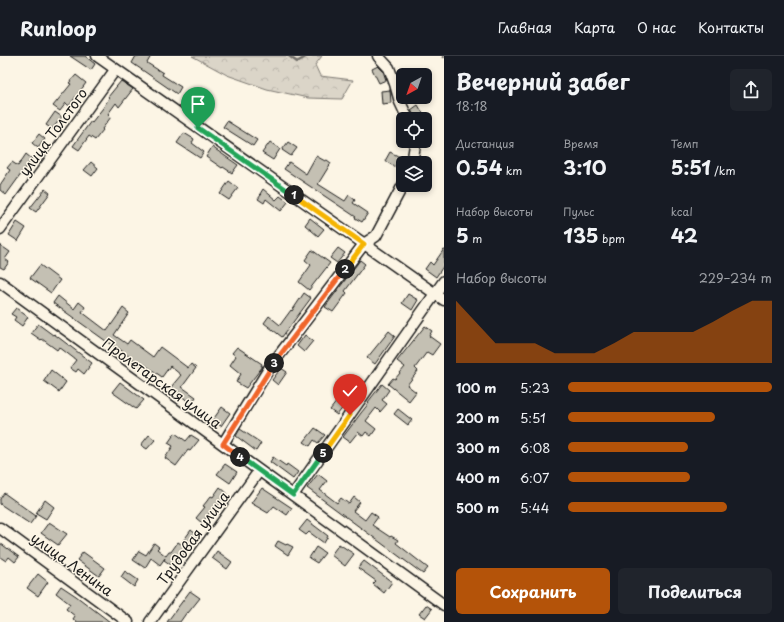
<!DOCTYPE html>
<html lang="ru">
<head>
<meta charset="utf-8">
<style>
  body { margin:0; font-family:"Playpen Sans",sans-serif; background:#20242c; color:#f1f3f6; height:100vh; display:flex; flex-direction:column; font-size:15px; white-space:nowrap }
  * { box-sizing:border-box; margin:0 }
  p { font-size:13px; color:#9ea1a6 }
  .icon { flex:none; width:22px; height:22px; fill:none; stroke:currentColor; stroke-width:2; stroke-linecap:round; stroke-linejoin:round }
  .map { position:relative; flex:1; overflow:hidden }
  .side { display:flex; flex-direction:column; background:#171b24; width:340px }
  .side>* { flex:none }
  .needle { width:26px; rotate:220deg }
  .fabs { position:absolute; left:396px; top:12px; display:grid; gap:8px }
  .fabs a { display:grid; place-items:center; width:36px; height:36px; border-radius:6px; background:#171b24; box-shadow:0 2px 6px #0003; font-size:20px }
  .pin { position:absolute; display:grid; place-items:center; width:34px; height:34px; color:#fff; margin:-41px -17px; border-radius:50% 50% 50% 0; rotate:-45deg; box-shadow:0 0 4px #0007 }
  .pin .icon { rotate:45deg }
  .km { position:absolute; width:20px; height:20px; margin:-10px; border-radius:50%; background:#222; color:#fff; font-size:11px; line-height:20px; text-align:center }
  .round { display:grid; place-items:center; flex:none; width:42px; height:42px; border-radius:6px; background:#20242c }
  .overview { display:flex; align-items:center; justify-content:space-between; height:68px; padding:0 12px }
  h1 { font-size:22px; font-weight:700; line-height:30px }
  .stats { display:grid; grid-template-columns:repeat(3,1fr); gap:6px; height:68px; padding:4px 12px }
  .stats div { display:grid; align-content:center }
  .stats b { font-size:20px; font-weight:700 }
  .stats small { font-size:11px; font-weight:400 }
  .stats p { font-size:11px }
  .chart { height:112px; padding:8px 12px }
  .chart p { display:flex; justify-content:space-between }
  .chart svg { width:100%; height:72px; margin-top:4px; fill:#b45309; opacity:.7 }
  .cta { display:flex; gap:8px; margin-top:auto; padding:8px 12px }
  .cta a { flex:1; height:46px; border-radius:6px; background:#b45309; color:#fff; font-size:16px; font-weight:700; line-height:46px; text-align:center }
  .cta a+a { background:#20242c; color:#f1f3f6 }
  ul { padding:0 12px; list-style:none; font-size:13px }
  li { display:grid; grid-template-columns:64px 48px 1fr; align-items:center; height:30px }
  li i { height:10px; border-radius:5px; background:#b45309 }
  header { display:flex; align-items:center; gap:24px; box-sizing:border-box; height:56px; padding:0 20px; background:#171b24; border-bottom:1px solid #363941 }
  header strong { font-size:19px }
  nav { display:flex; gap:22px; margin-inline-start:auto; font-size:14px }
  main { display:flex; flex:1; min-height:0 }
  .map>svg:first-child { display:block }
  .forest { fill:url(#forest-crowns); stroke:#7c7872 }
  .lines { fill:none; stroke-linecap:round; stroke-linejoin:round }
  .stream { stroke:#75726c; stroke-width:2.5 }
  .building { fill:#c4c0b3; stroke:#1c1c1c }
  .minor-casing { stroke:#1c1c1c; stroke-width:13 }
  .minor { stroke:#fcf5e5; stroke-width:10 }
  .split-1-casing { stroke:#fff; stroke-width:8 }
  .split-2-casing { stroke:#fff; stroke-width:8 }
  .split-3-casing { stroke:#fff; stroke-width:8 }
  .split-4-casing { stroke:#fff; stroke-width:8 }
  .split-5-casing { stroke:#fff; stroke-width:8 }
  .split-6-casing { stroke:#fff; stroke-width:8 }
  .split-1 { stroke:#22a559; stroke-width:5 }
  .split-2 { stroke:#f5b400; stroke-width:5 }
  .split-3 { stroke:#f0652b; stroke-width:5 }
  .split-4 { stroke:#f0652b; stroke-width:5 }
  .split-5 { stroke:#22a559; stroke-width:5 }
  .split-6 { stroke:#f5b400; stroke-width:5 }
  .labels { text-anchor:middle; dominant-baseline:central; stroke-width:3; stroke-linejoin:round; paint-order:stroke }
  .street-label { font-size:14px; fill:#1c1c1c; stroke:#fcf5e5 }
</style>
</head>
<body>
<header>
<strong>Runloop</strong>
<nav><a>Главная</a><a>Карта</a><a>О нас</a><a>Контакты</a></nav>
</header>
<main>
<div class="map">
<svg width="444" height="566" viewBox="0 0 444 566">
  <defs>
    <pattern id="forest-crowns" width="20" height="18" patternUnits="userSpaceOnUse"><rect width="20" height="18" fill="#dbd5c8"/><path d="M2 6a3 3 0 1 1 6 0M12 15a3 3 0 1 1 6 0" fill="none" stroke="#bbb6ab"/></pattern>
  </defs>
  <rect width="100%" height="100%" fill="#fcf5e5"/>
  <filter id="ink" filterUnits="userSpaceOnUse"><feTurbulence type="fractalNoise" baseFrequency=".025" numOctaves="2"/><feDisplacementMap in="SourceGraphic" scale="8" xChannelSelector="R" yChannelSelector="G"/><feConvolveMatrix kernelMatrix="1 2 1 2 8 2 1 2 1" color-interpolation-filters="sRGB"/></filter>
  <g filter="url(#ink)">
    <path class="forest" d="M 192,0 L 322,0 L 315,9 L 320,20 L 353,24 L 342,43 L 308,42 L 267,33 L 227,19 Z"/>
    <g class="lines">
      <path class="stream" d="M 289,0 L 297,6 L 307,0
        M 443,0 L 444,1"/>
    </g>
    <path class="building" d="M 70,0 L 85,0 L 95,8 L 91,14 Z
      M 136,0 L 151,0 L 147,7 L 163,17 L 162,19 L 181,31 L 177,38 L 132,7 Z
      M 378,10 L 383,15 L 386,24 L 379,27 L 372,13 Z
      M 76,19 L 86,27 L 69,50 L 66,47 L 60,55 L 53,50 L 71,28 L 69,27 Z
      M 121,25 L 133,33 L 119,51 L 116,47 L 108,58 L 111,61 L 102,73 L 103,74 L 95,84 L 89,80 L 79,94 L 73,90 L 91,65 L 92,66 L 103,52 L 109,42 L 108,41 Z
      M 390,34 L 391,47 L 382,48 L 381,35 Z
      M 199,40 L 210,48 L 204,57 L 193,50 Z
      M 418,49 L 424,59 L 416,63 L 411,54 Z
      M 55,56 L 62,61 L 52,73 L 46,69 Z
      M 227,65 L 257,84 L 253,90 L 223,71 Z
      M 184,77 L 194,83 L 192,87 L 204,96 L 200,102 L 177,87 Z
      M 39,78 L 45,83 L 38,92 L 32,87 Z
      M 270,86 L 280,93 L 273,104 L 262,97 Z
      M 288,86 L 297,92 L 291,100 L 282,94 Z
      M 212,91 L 238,109 L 232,117 L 223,111 L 222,112 L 206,101 Z
      M 390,96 L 400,101 L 395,111 L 385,105 Z
      M 26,98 L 32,103 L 6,139 L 0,134 L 0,129 L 10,114 L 7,112 L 12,106 L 18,110 Z
      M 316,100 L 325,105 L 327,104 L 331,107 L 318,128 L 345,145 L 349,139 L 355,144 L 353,147 L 368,157 L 362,166 L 355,162 L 356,161 L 284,113 L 289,106 L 306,118 Z
      M 91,106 L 98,112 L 92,120 L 84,114 Z
      M 229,125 L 238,132 L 229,144 L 220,138 Z
      M 45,133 L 50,137 L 36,156 L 30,152 Z
      M 263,133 L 276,144 L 280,140 L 288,146 L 281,155 L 266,143 L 264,147 L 258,143 L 261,139 L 260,138 Z
      M 310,162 L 324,173 L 318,180 L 305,169 Z
      M 17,166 L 26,172 L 18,185 L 9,179 Z
      M 0,189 L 10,196 L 5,203 L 9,206 L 4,213 L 0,211 Z
      M 338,192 L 345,197 L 337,207 L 330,202 Z
      M 444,193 L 444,209 L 436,221 L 425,213 L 430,206 L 433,209 Z
      M 312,194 L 330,207 L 309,234 L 299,226 L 311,209 L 305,204 Z
      M 360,204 L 365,208 L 345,235 L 347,237 L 333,256 L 325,251 Z
      M 40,209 L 60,224 L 51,237 L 30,222 Z
      M 304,237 L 311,242 L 282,281 L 264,267 L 269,260 L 280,269 L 291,254 L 292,255 Z
      M 408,238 L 418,244 L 412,254 L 402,247 Z
      M 58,240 L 74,253 L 79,246 L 85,251 L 82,256 L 107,275 L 123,252 L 129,257 L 114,279 L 127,288 L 130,284 L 153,301 L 160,291 L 188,312 L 191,308 L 196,312 L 182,331 L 196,341 L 191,348 L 171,331 L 181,319 L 170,310 L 162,321 L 145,309 L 143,311 L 118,292 L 117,293 L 53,247 Z
      M 16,252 L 28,261 L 22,270 L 14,264 L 16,261 L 11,258 Z
      M 38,268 L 53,279 L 54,278 L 92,307 L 84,318 L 78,313 L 76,316 L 70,312 L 76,304 L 59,291 L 57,294 L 42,283 L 41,284 L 31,277 Z
      M 425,270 L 432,275 L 429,280 L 440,288 L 432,299 L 427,296 L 415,312 L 418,315 L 407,329 L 416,336 L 409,345 L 388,328 L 393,322 L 395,323 L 405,311 L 397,305 Z
      M 389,275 L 395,280 L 375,308 L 367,302 Z
      M 305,279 L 313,285 L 304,296 L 297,290 Z
      M 237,291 L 262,308 L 261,310 L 263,310 L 246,332 L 236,326 L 241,318 L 230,309 L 236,300 L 232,297 Z
      M 281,312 L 287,316 L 278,329 L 272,324 Z
      M 51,314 L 66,326 L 59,336 L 44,325 Z
      M 120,326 L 144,344 L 136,353 L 112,336 Z
      M 344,326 L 356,335 L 337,359 L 330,354 L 344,336 L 340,333 Z
      M 382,328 L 389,334 L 382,344 L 387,348 L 380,356 L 376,352 L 366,365 L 376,373 L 371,380 L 366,376 L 363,380 L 358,376 L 350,386 L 343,381 L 361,357 L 369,347 L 368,346 Z
      M 222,351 L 230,357 L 221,370 L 212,365 Z
      M 398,353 L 412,364 L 408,369 L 394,358 Z
      M 315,372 L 325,379 L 318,387 L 314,384 L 310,390 L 304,386 Z
      M 240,373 L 261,387 L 256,395 L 236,380 Z
      M 175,377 L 186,385 L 191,379 L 199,384 L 190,395 L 188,394 L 176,410 L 165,402 L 173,390 L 168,387 Z
      M 149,379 L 155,384 L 147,393 L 141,389 Z
      M 273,401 L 286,410 L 287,408 L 298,416 L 293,423 L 270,406 Z
      M 225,408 L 237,416 L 230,427 L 217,418 Z
      M 318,418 L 327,425 L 320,434 L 337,447 L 341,442 L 349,448 L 354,441 L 360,446 L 353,455 L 365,464 L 371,456 L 378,461 L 372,469 L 390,481 L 391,480 L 398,484 L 396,487 L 428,512 L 423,518 L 307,432 Z
      M 220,431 L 227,437 L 213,457 L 211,455 L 202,467 L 196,462 L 205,451 L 203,450 L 211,440 L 213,441 Z
      M 262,432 L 292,452 L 287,459 L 274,450 L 268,457 L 251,447 Z
      M 4,437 L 36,460 L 30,468 L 0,448 L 0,443 Z
      M 45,444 L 54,451 L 46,463 L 36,457 Z
      M 307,464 L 328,480 L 324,487 L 309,476 L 306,479 L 299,474 Z
      M 49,466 L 67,478 L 58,489 L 41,477 Z
      M 191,474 L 197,479 L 174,511 L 164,504 L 165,502 L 160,509 L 151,502 L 145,512 L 133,504 L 139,495 L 146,499 L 154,487 L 159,491 L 157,493 L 166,500 L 169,496 L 171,496 L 178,486 L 181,488 Z
      M 278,485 L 286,489 L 287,488 L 293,491 L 288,499 L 275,490 Z
      M 0,487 L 19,501 L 15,506 L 9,501 L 6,505 L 0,501 Z
      M 339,488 L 354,498 L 345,510 L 331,499 Z
      M 316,491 L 325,497 L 317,507 L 309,502 Z
      M 217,495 L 232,506 L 227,513 L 212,502 Z
      M 83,496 L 105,512 L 99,520 L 77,504 Z
      M 364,505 L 392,526 L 384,537 L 373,528 L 376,525 L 358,512 Z
      M 125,515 L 138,524 L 134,531 L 121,521 Z
      M 38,518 L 48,526 L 38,540 L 27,532 Z
      M 61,530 L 76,540 L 110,566 L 77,566 L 73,563 L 75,560 L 66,553 L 70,548 L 56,537 Z
      M 190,535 L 200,542 L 188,557 L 187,556 L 180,566 L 167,566 Z
      M 426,549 L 432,553 L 425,562 L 419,558 Z"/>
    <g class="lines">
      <defs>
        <path id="minor" d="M 97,0 L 444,244
          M 378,0 L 389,12 L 395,28 L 400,46 L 408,63
          M 412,107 L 415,89 L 414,85
          M 0,173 L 115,14
          M 0,226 L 444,549
          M 223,388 L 270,311 L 364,188 L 376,180 L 403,129
          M 293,439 L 444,225
          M 0,472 L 128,566
          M 150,566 L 259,415"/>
      </defs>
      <use href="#minor" class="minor-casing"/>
      <use href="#minor" class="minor"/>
    </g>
  </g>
  <g class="lines" filter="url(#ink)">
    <defs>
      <path id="split-1" d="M 198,72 L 294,139"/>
      <path id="split-2" d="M 294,139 L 364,188 L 345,213"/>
      <path id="split-3" d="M 274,307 L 345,213"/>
      <path id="split-4" d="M 240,401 L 223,388 L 274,307"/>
      <path id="split-5" d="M 240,401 L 293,439 L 323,397"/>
      <path id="split-6" d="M 323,397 L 350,359"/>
    </defs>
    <use href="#split-1" class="split-1-casing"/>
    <use href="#split-2" class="split-2-casing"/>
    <use href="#split-3" class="split-3-casing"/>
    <use href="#split-4" class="split-4-casing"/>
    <use href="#split-5" class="split-5-casing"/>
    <use href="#split-6" class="split-6-casing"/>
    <use href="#split-1" class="split-1"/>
    <use href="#split-2" class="split-2"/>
    <use href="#split-3" class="split-3"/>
    <use href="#split-4" class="split-4"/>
    <use href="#split-5" class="split-5"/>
    <use href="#split-6" class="split-6"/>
  </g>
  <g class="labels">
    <g class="street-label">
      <text transform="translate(53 76) rotate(-54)">улица Толстого</text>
      <text transform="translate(162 327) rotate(36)">Пролетарская улица</text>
      <text transform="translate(193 482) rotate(-54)">Трудовая улица</text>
      <text transform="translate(72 508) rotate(36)">улица Ленина</text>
    </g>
  </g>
</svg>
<div class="fabs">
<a><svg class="needle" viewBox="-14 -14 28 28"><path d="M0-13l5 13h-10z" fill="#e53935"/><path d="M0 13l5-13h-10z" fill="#9ea1a6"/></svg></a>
<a><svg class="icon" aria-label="locate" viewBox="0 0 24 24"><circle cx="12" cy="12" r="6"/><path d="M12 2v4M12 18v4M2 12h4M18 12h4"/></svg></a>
<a><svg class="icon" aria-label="layers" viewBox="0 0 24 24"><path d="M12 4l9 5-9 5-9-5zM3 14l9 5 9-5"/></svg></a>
</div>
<div class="pin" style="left:198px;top:72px;background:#1e9e55"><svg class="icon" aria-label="arrive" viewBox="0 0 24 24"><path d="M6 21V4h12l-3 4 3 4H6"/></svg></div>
<div class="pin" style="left:350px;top:359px;background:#d93025"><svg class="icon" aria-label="check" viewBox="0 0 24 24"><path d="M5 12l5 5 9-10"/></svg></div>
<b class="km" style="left:294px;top:139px">1</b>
<b class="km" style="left:345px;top:213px">2</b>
<b class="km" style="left:274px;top:307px">3</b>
<b class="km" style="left:240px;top:401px">4</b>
<b class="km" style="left:323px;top:397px">5</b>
</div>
<section class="side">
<div class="overview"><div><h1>Вечерний забег</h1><p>18:18</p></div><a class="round"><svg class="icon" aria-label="share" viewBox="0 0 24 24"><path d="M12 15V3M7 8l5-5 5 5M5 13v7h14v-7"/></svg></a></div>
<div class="stats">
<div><p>Дистанция</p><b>0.54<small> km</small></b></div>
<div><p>Время</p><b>3:10</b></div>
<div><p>Темп</p><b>5:51<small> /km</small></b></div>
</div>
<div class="stats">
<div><p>Набор высоты</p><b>5<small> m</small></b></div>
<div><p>Пульс</p><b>135<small> bpm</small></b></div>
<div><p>kcal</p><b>42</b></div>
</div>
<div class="chart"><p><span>Набор высоты</span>229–234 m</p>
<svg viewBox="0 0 160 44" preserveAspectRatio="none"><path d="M0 44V6L10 19L20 32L30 32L40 32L50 38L60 38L70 38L80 32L90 25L100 25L110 25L120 25L130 19L140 12L150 6L160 6V44z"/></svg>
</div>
<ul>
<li><b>100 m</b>5:23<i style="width:100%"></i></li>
<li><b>200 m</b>5:51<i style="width:72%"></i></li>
<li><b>300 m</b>6:08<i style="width:59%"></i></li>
<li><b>400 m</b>6:07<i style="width:60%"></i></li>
<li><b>500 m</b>5:44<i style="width:78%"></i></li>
</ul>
<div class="cta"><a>Сохранить</a><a>Поделиться</a></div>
</section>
</main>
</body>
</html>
